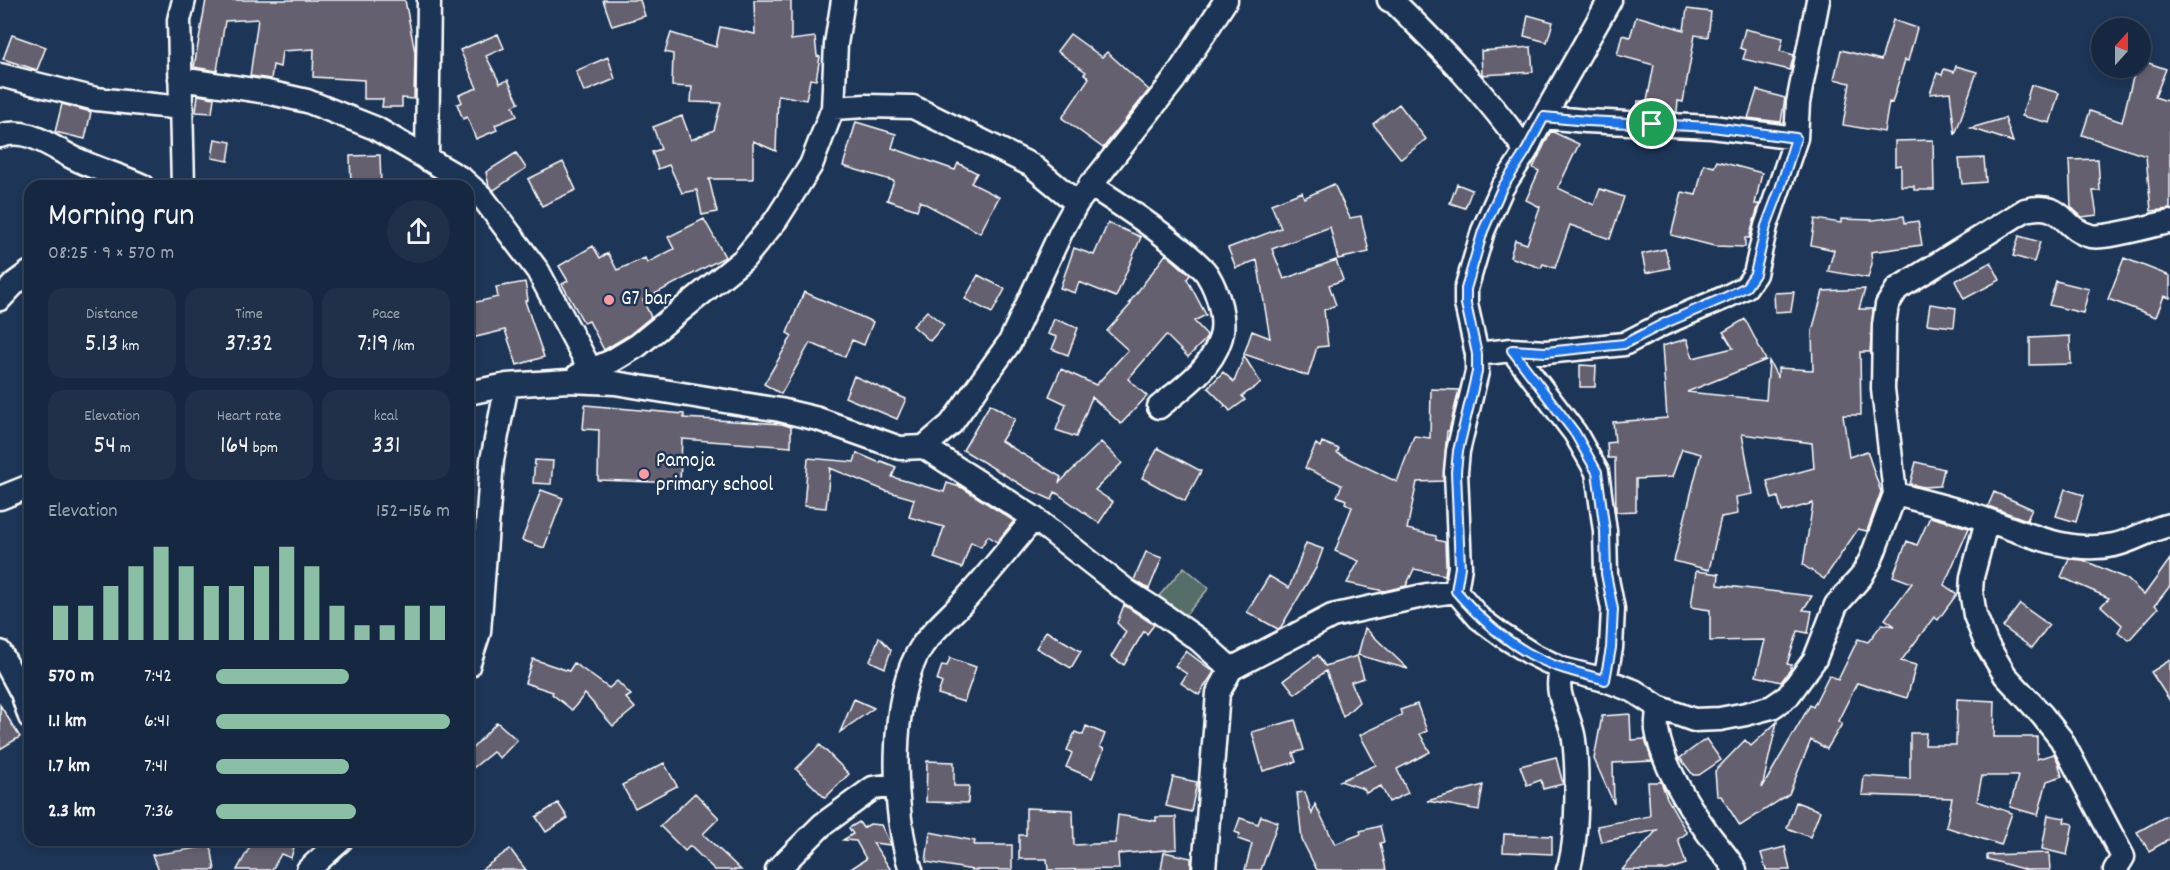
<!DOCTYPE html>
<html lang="en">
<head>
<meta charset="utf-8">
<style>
  body { margin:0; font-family:Dekko,sans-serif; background:#1f3048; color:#f1f3f6; height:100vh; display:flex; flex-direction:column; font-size:22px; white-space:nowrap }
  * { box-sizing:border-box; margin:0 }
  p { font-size:20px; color:#9ea6b1 }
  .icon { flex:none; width:33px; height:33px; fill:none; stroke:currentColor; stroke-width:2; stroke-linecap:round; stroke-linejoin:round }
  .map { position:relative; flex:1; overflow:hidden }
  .drawer { position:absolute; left:24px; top:180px; width:450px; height:666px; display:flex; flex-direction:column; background:#162841; border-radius:18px; box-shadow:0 3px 9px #0003,0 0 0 2px #35445a }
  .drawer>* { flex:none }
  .needle { width:39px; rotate:21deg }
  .buttons { position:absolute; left:2091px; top:18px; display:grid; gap:12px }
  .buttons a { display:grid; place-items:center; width:60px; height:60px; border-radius:50%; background:#162841; box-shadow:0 3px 9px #0003,0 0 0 2px #35445a; font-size:30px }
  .pin { position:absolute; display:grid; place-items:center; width:51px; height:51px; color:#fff; margin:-26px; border:3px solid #fff; border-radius:50%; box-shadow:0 2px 6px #0007 }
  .round { display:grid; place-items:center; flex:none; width:63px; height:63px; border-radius:32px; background:#1f3048 }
  .head { display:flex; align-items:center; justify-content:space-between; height:102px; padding:0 24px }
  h1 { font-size:33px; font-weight:600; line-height:45px }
  .stats { display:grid; grid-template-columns:repeat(3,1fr); gap:9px; height:102px; padding:6px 24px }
  .stats div { display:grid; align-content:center; border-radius:15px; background:#1f3048; text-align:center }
  .stats b { font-size:26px; font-weight:600 }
  .stats small { font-size:16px; font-weight:400 }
  .stats p { font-size:16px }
  .chart { height:168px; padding:12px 24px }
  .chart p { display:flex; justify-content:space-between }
  .chart svg { width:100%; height:108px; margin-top:6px; stroke:#8abfa5; stroke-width:6 }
  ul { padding:0 24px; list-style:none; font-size:20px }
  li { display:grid; grid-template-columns:96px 72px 1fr; align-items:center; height:45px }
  li i { height:15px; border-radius:8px; background:#8abfa5 }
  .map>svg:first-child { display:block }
  .green { fill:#576e6a; stroke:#abb6b4; stroke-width:1.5 }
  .building { fill:#656170; stroke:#fff; stroke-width:1.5 }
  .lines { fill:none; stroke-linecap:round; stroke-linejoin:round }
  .street-casing { stroke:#fff; stroke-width:27 }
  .street { stroke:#1d3557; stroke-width:22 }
  .route-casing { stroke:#fff; stroke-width:12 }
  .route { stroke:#1a73e8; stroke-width:8 }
  .poi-dot { fill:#ff9aa2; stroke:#1d3557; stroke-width:2 }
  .labels { text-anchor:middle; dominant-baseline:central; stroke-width:5; stroke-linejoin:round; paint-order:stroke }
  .poi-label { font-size:21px; fill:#fff; stroke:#1d3557; text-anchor:start }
</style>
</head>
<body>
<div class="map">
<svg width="2170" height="870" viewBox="0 0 2170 870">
  <rect width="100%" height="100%" fill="#1d3557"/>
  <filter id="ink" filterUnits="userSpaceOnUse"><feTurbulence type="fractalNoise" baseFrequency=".0167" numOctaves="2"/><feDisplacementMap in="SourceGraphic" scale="12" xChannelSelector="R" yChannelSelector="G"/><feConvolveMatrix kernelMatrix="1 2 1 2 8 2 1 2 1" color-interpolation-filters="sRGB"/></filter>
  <g filter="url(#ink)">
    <path class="green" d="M 1184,567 L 1209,588 L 1185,616 L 1159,596 Z"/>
    <path class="building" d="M 206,0 L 405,0 L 415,52 L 414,99 L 402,98 L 402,107 L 382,107 L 383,99 L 364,99 L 364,80 L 313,77 L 314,49 L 282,51 L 280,67 L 273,65 L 271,79 L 250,76 L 258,19 L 225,21 L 217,71 L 194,67 Z
      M 603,0 L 640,0 L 645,16 L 612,26 Z
      M 754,0 L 791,0 L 791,40 L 815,37 L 817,56 L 820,57 L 816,80 L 810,79 L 806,100 L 778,95 L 776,151 L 753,141 L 753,179 L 709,179 L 717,212 L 702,215 L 697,190 L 682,193 L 669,165 L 658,169 L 652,152 L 661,149 L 653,127 L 682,116 L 691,140 L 714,130 L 721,103 L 691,102 L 692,87 L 672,86 L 673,54 L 665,52 L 671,33 L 716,47 L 720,27 L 755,34 Z
      M 1687,9 L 1711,12 L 1708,37 L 1695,35 L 1683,102 L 1678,101 L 1677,112 L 1637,110 L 1638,101 L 1647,101 L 1654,65 L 1617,55 L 1622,35 L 1630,37 L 1636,17 L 1640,17 L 1684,30 Z
      M 1528,15 L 1553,22 L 1547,42 L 1524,36 Z
      M 1893,20 L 1917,28 L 1908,61 L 1905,60 L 1892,103 L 1889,102 L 1884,132 L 1843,125 L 1850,83 L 1834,79 L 1841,50 L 1881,60 Z
      M 1745,29 L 1783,38 L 1780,51 L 1794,55 L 1790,70 L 1743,59 L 1746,50 L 1740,48 Z
      M 498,34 L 504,48 L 486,56 L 500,83 L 508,80 L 519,103 L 513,106 L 517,116 L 495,125 L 497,130 L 476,139 L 467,117 L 463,119 L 457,104 L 462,102 L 459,95 L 477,88 L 460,50 Z
      M 1070,34 L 1102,57 L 1107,52 L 1149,90 L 1103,148 L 1062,118 L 1089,78 L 1084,74 L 1086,72 L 1057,51 Z
      M 12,35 L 46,47 L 37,70 L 3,59 Z
      M 1531,47 L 1533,72 L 1482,75 L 1481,51 Z
      M 608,57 L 615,79 L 584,92 L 576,71 Z
      M 2140,60 L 2166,69 L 2155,97 L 2170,102 L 2170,209 L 2151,211 L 2146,156 L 2082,135 L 2090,111 L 2122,122 L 2132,81 L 2137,68 L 2140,68 Z
      M 1956,66 L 1977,72 L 1955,135 L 1950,92 L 1930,94 L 1937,73 L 1942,75 L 1944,69 L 1954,72 Z
      M 2031,85 L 2059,93 L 2050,123 L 2022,116 Z
      M 1757,90 L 1785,98 L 1781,122 L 1748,118 Z
      M 198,95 L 214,98 L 212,113 L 196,112 Z
      M 62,104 L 91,112 L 85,139 L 55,132 Z
      M 1399,104 L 1426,139 L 1401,159 L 1373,124 Z
      M 2005,118 L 2013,142 L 1971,128 Z
      M 856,122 L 896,134 L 892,148 L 955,170 L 958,163 L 977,173 L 971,183 L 999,197 L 980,233 L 920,201 L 917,210 L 887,200 L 894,181 L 843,166 Z
      M 1551,131 L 1579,144 L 1558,188 L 1594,205 L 1600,189 L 1624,197 L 1610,239 L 1570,225 L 1555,268 L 1543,264 L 1541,268 L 1510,257 L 1515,240 L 1527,244 L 1540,207 L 1526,200 L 1539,171 L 1533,168 Z
      M 215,139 L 231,142 L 228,161 L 212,158 Z
      M 1933,140 L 1934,190 L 1914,190 L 1914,186 L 1901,186 L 1901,165 L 1895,166 L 1895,141 Z
      M 516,153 L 526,168 L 494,190 L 489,186 L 486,172 Z
      M 380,155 L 381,186 L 351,186 L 350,156 Z
      M 1984,158 L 1986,182 L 1962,184 L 1959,159 Z
      M 2098,159 L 2100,191 L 2093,191 L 2097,215 L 2082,217 L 2071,207 L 2069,160 Z
      M 1717,161 L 1762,173 L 1755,204 L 1759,204 L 1749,238 L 1745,238 L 1745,247 L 1714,246 L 1671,235 L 1682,192 L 1696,195 L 1704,164 L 1714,167 Z
      M 563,162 L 576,190 L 542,206 L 528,179 Z
      M 1334,184 L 1350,218 L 1361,216 L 1369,252 L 1338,259 L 1330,227 L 1272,249 L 1284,279 L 1336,260 L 1343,280 L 1329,285 L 1336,305 L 1324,310 L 1328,346 L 1317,347 L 1308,376 L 1244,354 L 1252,331 L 1270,338 L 1257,260 L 1236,268 L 1228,248 L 1281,228 L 1271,204 L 1302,192 L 1304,198 Z
      M 1457,184 L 1472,190 L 1465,208 L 1450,203 Z
      M 1904,216 L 1905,223 L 1918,221 L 1922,245 L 1871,252 L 1872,264 L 1868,278 L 1828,271 L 1834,250 L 1811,245 L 1815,219 L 1841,223 L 1841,219 L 1873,220 Z
      M 704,219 L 725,257 L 643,300 L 651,317 L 629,335 L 604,350 L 589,321 L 584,323 L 562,284 L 568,281 L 559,266 L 593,246 L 600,258 L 608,253 L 617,270 L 645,258 L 647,263 L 674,249 L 668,237 Z
      M 1108,223 L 1141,237 L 1116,297 L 1079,282 L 1075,293 L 1060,288 L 1074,248 L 1094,255 Z
      M 2019,236 L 2040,242 L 2034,262 L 2013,256 Z
      M 1665,249 L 1670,268 L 1646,273 L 1642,254 Z
      M 1166,254 L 1190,275 L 1187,279 L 1206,315 L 1194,321 L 1207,335 L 1205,340 L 1188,357 L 1166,335 L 1128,379 L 1147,396 L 1121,424 L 1092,397 L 1076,437 L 1056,430 L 1066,404 L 1049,396 L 1061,369 L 1096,385 L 1128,350 L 1107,331 L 1131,304 L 1129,303 Z
      M 2124,258 L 2170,276 L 2170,298 L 2164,296 L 2156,317 L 2108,299 Z
      M 1991,262 L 2000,280 L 1964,299 L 1955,281 Z
      M 978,275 L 1005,289 L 992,313 L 965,299 Z
      M 2056,281 L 2089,289 L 2083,313 L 2049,305 Z
      M 525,282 L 528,300 L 525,301 L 544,357 L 517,365 L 505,330 L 468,339 L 468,304 L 498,297 L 496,287 Z
      M 1865,289 L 1859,309 L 1873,309 L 1870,352 L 1860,352 L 1861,415 L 1843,415 L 1849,457 L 1867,451 L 1881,492 L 1867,531 L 1858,529 L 1824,579 L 1803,565 L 1813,503 L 1782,512 L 1778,497 L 1772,499 L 1767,481 L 1814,468 L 1812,443 L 1742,434 L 1753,494 L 1736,497 L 1738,514 L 1721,517 L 1709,570 L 1674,561 L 1701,454 L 1682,449 L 1672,477 L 1636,479 L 1636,511 L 1616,512 L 1615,458 L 1608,458 L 1607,443 L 1615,442 L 1613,422 L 1667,418 L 1662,346 L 1687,339 L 1693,358 L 1733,348 L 1723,332 L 1745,319 L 1766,360 L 1687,392 L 1766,400 L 1769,361 L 1778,378 L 1778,368 L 1813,370 L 1812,331 L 1823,291 Z
      M 804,292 L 873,322 L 864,345 L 852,340 L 845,357 L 810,343 L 781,394 L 764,384 L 792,336 L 787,333 Z
      M 1794,292 L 1791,311 L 1775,312 L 1774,293 Z
      M 1930,304 L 1956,308 L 1954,327 L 1927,324 Z
      M 927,311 L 944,325 L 930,341 L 913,326 Z
      M 1054,319 L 1078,328 L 1068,355 L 1052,349 L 1057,337 L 1048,334 Z
      M 2070,336 L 2071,364 L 2030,365 L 2030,338 Z
      M 1244,356 L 1261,383 L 1242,396 L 1245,400 L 1230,411 L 1226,406 L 1224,407 L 1225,405 L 1208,388 L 1223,372 L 1234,382 Z
      M 1580,365 L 1596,366 L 1595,387 L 1580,387 Z
      M 854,376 L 906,399 L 897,419 L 845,397 Z
      M 1431,389 L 1459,390 L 1449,431 L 1447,431 L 1443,481 L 1417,482 L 1407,529 L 1436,536 L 1436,540 L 1445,542 L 1446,566 L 1445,575 L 1414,569 L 1406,586 L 1384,591 L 1347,583 L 1359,561 L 1335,551 L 1352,507 L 1345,503 L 1346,500 L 1337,496 L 1342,485 L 1305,468 L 1316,444 L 1320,447 L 1322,442 L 1339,449 L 1337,453 L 1397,482 L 1414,436 L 1430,438 Z
      M 990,404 L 1015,419 L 1001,441 L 1061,477 L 1059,483 L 1101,442 L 1122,463 L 1095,490 L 1113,502 L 1099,523 L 1055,492 L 1052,500 L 1028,489 L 963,450 Z
      M 585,405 L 684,414 L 684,418 L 782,424 L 791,427 L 791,447 L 682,439 L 680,483 L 598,480 L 599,430 L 583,429 Z
      M 1158,448 L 1201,471 L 1185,501 L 1142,478 Z
      M 857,453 L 880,463 L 881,461 L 896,467 L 892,477 L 944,492 L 947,483 L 963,488 L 1014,521 L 997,542 L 988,536 L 981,547 L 971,542 L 962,568 L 934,558 L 944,527 L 909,517 L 914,499 L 886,491 L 830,468 L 826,508 L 804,506 L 808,458 L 854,462 Z
      M 535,460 L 553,461 L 551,484 L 533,483 Z
      M 1916,462 L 1944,469 L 1940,486 L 1924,487 L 1910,484 Z
      M 2065,489 L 2084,495 L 2076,522 L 2056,516 Z
      M 541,490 L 563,498 L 544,548 L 522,540 Z
      M 1994,492 L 2032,509 L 2027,520 L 1988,506 Z
      M 1930,517 L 1969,528 L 1944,585 L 1957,594 L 1938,620 L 1934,617 L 1901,661 L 1916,665 L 1907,698 L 1857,683 L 1838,721 L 1842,724 L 1827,749 L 1811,740 L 1789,794 L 1740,826 L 1721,796 L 1717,796 L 1715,771 L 1745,740 L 1751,746 L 1777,722 L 1762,788 L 1810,705 L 1813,707 L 1829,675 L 1838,680 L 1858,639 L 1868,642 L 1882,624 L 1895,626 L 1885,619 L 1912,583 L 1893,576 L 1907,541 L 1917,545 Z
      M 1306,543 L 1323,549 L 1316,568 L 1281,627 L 1278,629 L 1247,612 L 1269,576 L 1289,588 Z
      M 1146,552 L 1162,558 L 1149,589 L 1134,580 Z
      M 2069,559 L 2083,560 L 2127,579 L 2144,595 L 2170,559 L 2170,586 L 2155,605 L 2158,608 L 2129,640 L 2118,632 L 2122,625 L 2101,606 L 2109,598 L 2061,577 Z
      M 1696,571 L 1719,574 L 1718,585 L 1812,596 L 1803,610 L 1812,611 L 1808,633 L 1798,631 L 1787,664 L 1792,665 L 1790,670 L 1781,682 L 1756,676 L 1765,640 L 1710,641 L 1710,610 L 1691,607 Z
      M 2020,604 L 2049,625 L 2032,648 L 2003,627 Z
      M 1124,605 L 1154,625 L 1147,634 L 1144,631 L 1124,665 L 1111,657 L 1126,632 L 1117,623 Z
      M 1365,628 L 1408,669 L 1358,655 Z
      M 1046,631 L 1081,651 L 1071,668 L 1036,648 Z
      M 879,637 L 891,650 L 885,668 L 870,661 Z
      M 1186,651 L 1214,672 L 1199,695 L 1181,683 L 1187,674 L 1175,666 Z
      M 1318,655 L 1325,666 L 1357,656 L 1364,678 L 1351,682 L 1359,702 L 1343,717 L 1326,671 L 1295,694 L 1284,680 Z
      M 950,658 L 976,667 L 964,702 L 938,694 L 942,683 L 937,680 L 942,665 L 947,666 Z
      M 533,659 L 569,671 L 574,663 L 609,688 L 617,681 L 631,695 L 626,698 L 635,708 L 613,726 L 585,694 L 572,710 L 552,694 L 553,692 L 525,683 Z
      M 2170,660 L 2170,701 L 2151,672 Z
      M 854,699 L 874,708 L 840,732 Z
      M 1957,699 L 1995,701 L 1994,737 L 2037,737 L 2037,759 L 2054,754 L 2058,762 L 2062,776 L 2047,781 L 2038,815 L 2010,807 L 2018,776 L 1982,776 L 1977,801 L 2012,813 L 2001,845 L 1946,827 L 1952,798 L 1862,795 L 1864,776 L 1910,779 L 1910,733 L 1926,733 L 1925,745 L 1956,745 Z
      M 1417,704 L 1427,731 L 1420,734 L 1430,752 L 1397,769 L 1408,793 L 1389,802 L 1381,786 L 1366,793 L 1364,789 L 1340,781 L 1376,765 L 1360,735 L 1402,715 L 1400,710 Z
      M 0,705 L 20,737 L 0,749 Z
      M 1630,714 L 1631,740 L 1645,739 L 1652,761 L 1613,763 L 1614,804 L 1594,759 L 1602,716 Z
      M 1295,720 L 1304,750 L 1293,753 L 1296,762 L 1263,771 L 1252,732 Z
      M 497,722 L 517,740 L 500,758 L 493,752 L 468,772 L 468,753 Z
      M 1086,726 L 1105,734 L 1100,747 L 1104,749 L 1092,778 L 1066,767 L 1072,753 L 1067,750 L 1075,732 L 1083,735 Z
      M 1706,739 L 1721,760 L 1699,775 L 1693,775 L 1680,758 Z
      M 820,745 L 849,774 L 825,798 L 796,769 Z
      M 1556,757 L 1563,784 L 1543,789 L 1541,780 L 1527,785 L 1520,766 Z
      M 927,761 L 954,762 L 954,786 L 969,786 L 968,803 L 926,802 Z
      M 664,763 L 677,786 L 635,808 L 622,785 Z
      M 1173,777 L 1197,782 L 1191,812 L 1166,806 Z
      M 1648,782 L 1661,782 L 1667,798 L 1687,833 L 1678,839 L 1686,864 L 1667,870 L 1622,870 L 1657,830 L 1601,842 L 1597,826 L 1650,816 Z
      M 1483,785 L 1479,810 L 1427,801 Z
      M 1305,792 L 1312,814 L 1315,804 L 1335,844 L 1361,834 L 1360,831 L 1380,826 L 1384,842 L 1380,843 L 1386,870 L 1317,870 L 1302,840 L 1297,793 Z
      M 695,793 L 719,818 L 703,834 L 741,870 L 715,870 L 690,846 L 685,851 L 660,826 Z
      M 1796,802 L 1820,811 L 1810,837 L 1787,828 Z
      M 558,803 L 568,818 L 546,832 L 536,817 Z
      M 1026,808 L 1073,810 L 1074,845 L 1115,843 L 1118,815 L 1156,821 L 1156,817 L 1176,817 L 1177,849 L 1118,854 L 1119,869 L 1048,870 L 1047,859 L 1019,859 L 1019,835 L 1026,835 Z
      M 2170,814 L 2170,839 L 2149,851 L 2137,832 Z
      M 2048,815 L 2065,818 L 2064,822 L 2073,824 L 2067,855 L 2042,849 Z
      M 1261,816 L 1278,822 L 1261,870 L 1245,870 L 1252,844 L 1238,839 L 1240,834 L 1235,832 L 1240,818 L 1258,824 Z
      M 859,822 L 863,828 L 870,824 L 881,825 L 891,845 L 873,843 L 891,870 L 849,870 L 866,859 L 856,841 L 843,840 L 853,834 L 849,828 Z
      M 930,832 L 975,841 L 974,845 L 1012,845 L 1012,870 L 973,870 L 926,862 Z
      M 1504,834 L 1552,836 L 1552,854 L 1503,852 Z
      M 249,840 L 296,840 L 291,858 L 281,854 L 272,870 L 237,870 L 252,843 Z
      M 211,846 L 215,870 L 159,870 L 152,855 Z
      M 1785,847 L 1790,870 L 1766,870 L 1761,853 Z
      M 510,849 L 526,870 L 481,870 Z
      M 1164,852 L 1191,858 L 1191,870 L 1161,870 Z
      M 2049,853 L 2050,870 L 2026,870 L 1987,859 L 1987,855 Z"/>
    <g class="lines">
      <defs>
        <path id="street" d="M 1389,0 L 1394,2 C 1441,48 1488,97 1526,151
          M 0,75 L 96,99 L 182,108
          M 180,79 L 267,92 L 307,101 L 375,128 L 462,179 L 483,198 L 538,271 L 590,369
          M 833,108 L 866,106 L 913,107 L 1031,165 L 1077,203
          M 1544,117 L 1586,121 L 1712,127 L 1796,138
          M 0,136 C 30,126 53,149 78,160 C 99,170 122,176 143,186
          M 427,159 L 429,0
          M 1090,185 C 1120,204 1149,223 1177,246 C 1187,254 1200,264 1207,274 C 1218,292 1227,320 1220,340 C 1210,370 1182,388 1159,407
          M 183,186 L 179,20 L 184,0
          M 0,299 L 15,283 L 30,272
          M 1512,350 L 1575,433 L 1597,472 L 1605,531 L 1606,574 L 1613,609 L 1611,648 L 1605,680
          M 1477,354 L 1512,350 L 1546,352 L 1624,344 L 1663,324 L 1726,297 L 1746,287 L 1755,274 L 1766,226 L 1796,138 L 1798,103 L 1818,0
          M 577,376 L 612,361 L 637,346 L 744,259 L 776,220 L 811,165 L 833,108 L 836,44 L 843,0
          M 468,393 L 507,385 L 568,381 L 615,383 L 780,410 L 818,419 L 900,448 L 924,447 L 951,424 L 1010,342 L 1061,232 L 1077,203 L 1174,80 L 1226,0
          M 924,447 L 1034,518 L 1127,591 L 1155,609 L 1199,640 L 1231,669
          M 1895,494 C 1922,501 1949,507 1975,516 C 2019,530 2066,555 2114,545 C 2133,541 2150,529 2170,525
          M 0,498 L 30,486
          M 1987,520 L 1972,577 L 1971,591 L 1975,615 L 1986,643 L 2005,675 L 2042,715 L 2061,739 L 2123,857 L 2115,870
          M 1456,591 L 1460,567 L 1456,472 L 1458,451 L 1477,372 L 1477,354 L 1466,304 L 1466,289 L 1483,231 L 1502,188 L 1526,151 L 1535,132 L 1610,0
          M 0,652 L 22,693 L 30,717
          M 468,666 L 479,632 L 492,460 L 507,385
          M 1562,669 C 1552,695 1571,715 1574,740 C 1578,770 1578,843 1568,870
          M 1658,707 C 1658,715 1656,723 1657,730 C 1662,763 1686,802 1705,829 C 1715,844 1727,855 1735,870
          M 308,870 L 341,840
          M 777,870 L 822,825 L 873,788 L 896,785
          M 911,870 C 892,814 888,696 922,646 C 933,630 950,616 963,602 C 988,575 1011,546 1034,518
          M 1204,870 L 1218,693 L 1231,669 L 1332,616 L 1427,595 L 1456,591 L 1479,618 L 1503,636 L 1532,654 L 1562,669 L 1605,680 L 1634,691 L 1658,707 L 1694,720 L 1720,719 L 1746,714 L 1772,707 L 1788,696 L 1815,659 L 1836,605 L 1861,577 L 1871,559 L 1895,494 L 1883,389 L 1884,325 L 1887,305 L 1897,289 L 2025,210 C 2065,200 2061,229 2091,236 C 2107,239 2152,225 2170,222"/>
      </defs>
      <use href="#street" class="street-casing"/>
      <use href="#street" class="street"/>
    </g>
  </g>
  <g class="lines" filter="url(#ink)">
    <defs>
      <path id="route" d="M 1544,117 L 1587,121 L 1712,127 L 1796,138 L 1780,189 L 1766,226 L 1755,274 L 1746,287 L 1726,297 L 1663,324 L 1624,344 L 1546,352 L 1512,350 L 1575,433 L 1597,472 L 1605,531 L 1606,574 L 1613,609 L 1611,648 L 1605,680 C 1592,676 1578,673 1565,669 C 1522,656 1485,625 1456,591 L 1460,567 L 1456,472 L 1458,451 L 1477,372 L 1477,354 L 1466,304 L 1466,289 L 1483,231 L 1502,188 L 1526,151 Z"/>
    </defs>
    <use href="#route" class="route-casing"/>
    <use href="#route" class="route"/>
  </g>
  <g class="poi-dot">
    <circle cx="609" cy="300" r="6"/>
    <circle cx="644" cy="474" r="6"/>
  </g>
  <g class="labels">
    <g class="poi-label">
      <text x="621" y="300">G7 bar</text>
      <text x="656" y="462">Pamoja<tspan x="656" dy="24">primary school</tspan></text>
    </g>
  </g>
</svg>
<div class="buttons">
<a><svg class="needle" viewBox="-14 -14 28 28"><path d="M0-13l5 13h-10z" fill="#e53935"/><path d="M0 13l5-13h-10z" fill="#9ea6b1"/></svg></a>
</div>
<div class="pin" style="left:1652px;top:124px;background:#1e9e55"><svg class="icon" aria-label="arrive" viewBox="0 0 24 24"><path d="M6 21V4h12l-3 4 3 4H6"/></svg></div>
<section class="drawer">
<div class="head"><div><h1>Morning run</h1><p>08:25 · 9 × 570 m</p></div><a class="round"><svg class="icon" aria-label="share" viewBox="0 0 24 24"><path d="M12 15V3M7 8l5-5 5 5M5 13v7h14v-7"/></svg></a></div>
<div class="stats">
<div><p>Distance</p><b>5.13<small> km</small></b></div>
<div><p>Time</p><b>37:32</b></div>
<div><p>Pace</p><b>7:19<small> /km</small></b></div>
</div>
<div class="stats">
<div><p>Elevation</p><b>54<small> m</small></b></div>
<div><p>Heart rate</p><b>164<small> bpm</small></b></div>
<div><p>kcal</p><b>331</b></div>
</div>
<div class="chart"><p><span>Elevation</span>152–156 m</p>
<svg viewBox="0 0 160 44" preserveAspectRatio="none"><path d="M5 44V30M15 44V30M25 44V22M35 44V14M45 44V6M55 44V14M65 44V22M75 44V22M85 44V14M95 44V6M105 44V14M115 44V30M125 44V38M135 44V38M145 44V30M155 44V30"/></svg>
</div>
<ul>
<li><b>570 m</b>7:42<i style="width:57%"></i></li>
<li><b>1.1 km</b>6:41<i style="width:100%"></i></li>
<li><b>1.7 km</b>7:41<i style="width:57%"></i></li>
<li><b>2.3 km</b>7:36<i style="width:60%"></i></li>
</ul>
</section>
</div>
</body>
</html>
